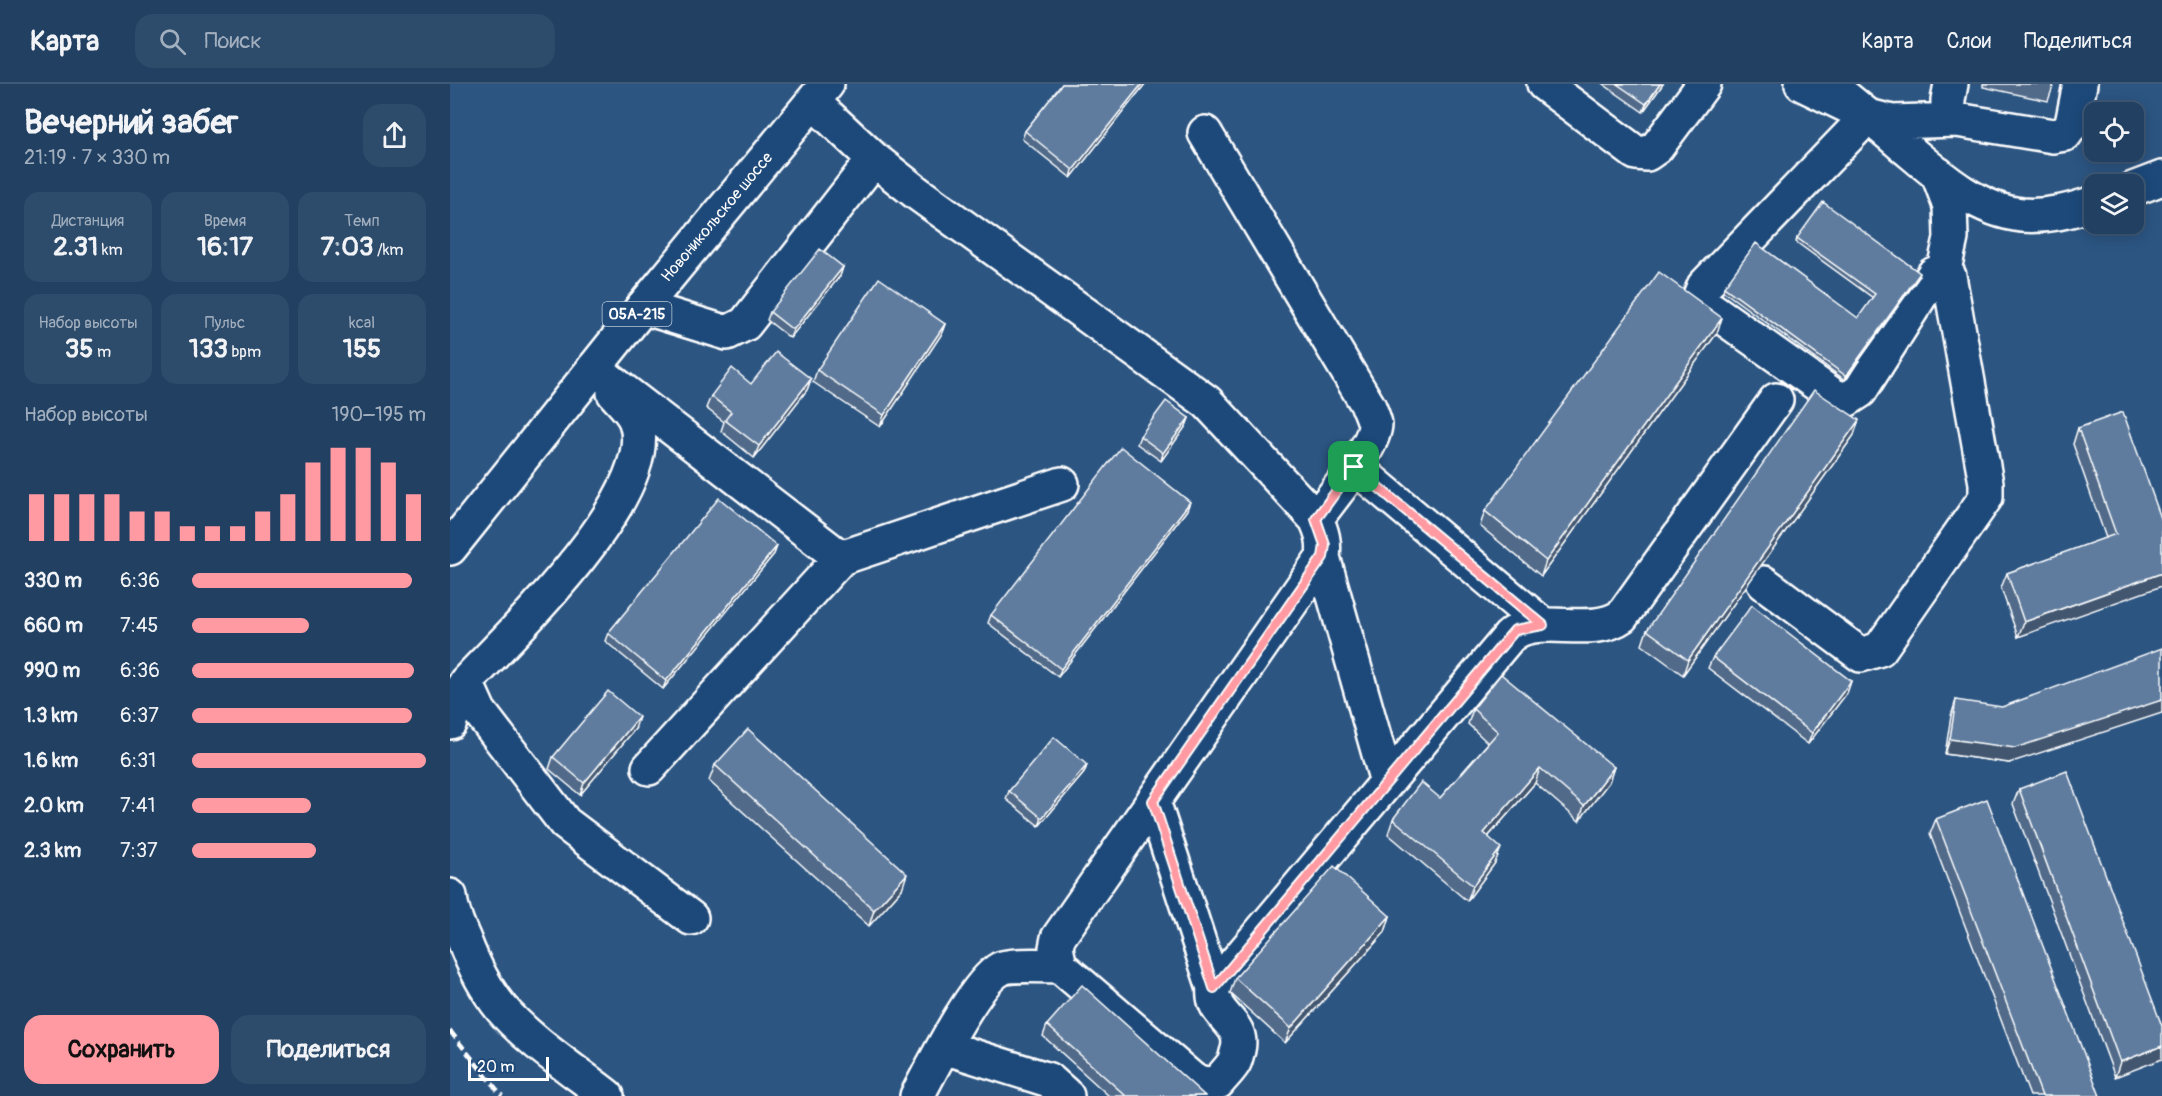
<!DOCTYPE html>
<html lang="ru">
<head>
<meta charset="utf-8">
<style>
  body { margin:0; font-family:Pangolin,sans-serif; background:#2d4b6b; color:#f1f3f6; height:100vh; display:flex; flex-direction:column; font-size:22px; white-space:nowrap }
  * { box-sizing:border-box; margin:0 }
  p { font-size:20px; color:#a2afbe }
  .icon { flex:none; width:33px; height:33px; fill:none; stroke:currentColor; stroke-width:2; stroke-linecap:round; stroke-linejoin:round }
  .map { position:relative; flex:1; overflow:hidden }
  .panel { display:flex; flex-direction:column; background:#214062; width:450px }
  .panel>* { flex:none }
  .buttons { position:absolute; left:1634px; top:18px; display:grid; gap:12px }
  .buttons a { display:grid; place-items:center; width:60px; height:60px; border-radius:12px; background:#214062; box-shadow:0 3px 15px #0003,0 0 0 2px #3e5977; font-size:30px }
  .scale { position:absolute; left:18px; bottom:15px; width:81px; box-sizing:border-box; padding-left:6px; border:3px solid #fff; border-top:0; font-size:16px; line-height:21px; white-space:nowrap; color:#fff; -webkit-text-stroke:4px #1f4a7a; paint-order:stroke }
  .pin { position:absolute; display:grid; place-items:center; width:51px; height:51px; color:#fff; margin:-26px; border-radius:12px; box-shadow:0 3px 9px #0006 }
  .round { display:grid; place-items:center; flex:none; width:63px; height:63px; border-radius:18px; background:#2d4b6b }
  .head { display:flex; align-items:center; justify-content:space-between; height:102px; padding:0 24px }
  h1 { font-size:33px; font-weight:800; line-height:45px }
  .stats { display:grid; grid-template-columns:repeat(3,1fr); gap:9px; height:102px; padding:6px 24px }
  .stats div { display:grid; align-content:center; border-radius:15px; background:#2d4b6b; text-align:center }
  .stats b { font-size:26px; font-weight:800 }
  .stats small { font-size:16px; font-weight:400 }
  .stats p { font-size:16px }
  .chart { height:168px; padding:12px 24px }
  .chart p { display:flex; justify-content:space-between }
  .chart svg { width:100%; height:108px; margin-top:6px; stroke:#ff9aa2; stroke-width:6 }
  .primary-button { display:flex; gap:12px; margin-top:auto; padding:12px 24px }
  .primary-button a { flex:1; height:69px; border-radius:18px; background:#ff9aa2; color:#111; font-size:24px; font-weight:800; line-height:69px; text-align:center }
  .primary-button a+a { background:#2d4b6b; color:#f1f3f6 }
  ul { padding:0 24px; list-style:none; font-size:20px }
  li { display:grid; grid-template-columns:96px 72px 1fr; align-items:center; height:45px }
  li i { height:15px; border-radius:8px; background:#ff9aa2 }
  header { display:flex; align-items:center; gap:36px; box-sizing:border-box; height:84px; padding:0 30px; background:#214062; border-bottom:2px solid #3e5977 }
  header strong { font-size:28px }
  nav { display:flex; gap:33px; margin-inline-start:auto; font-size:21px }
  .search { width:420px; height:54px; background:#2d4b6b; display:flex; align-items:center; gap:15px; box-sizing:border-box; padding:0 21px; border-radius:18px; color:#a2afbe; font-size:22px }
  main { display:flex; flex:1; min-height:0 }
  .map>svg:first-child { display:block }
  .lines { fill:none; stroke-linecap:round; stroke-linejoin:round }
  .minor-casing { stroke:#fff; stroke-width:38 }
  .highway-casing { stroke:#fff; stroke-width:38 }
  .minor { stroke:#1f4a7a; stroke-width:33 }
  .highway { stroke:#1f4a7a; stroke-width:33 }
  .rail { stroke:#fff; stroke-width:4.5; stroke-dasharray:9 4.5; stroke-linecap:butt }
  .wall { fill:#516b89; stroke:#fff; stroke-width:1.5 }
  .shaded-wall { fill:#42576f; stroke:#fff; stroke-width:1.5 }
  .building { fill:#5e7c9f; stroke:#fff; stroke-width:1.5 }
  .route-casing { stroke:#fff; stroke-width:12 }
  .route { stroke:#ff9aa2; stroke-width:8 }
  .labels { text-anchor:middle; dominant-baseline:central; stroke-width:4.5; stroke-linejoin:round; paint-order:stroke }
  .shield { fill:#1f4a7a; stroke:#bcc9d7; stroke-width:1.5 }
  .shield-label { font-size:15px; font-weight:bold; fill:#fff }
  .street-label { font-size:16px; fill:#fff; stroke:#1f4a7a }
</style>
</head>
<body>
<header>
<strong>Карта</strong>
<div class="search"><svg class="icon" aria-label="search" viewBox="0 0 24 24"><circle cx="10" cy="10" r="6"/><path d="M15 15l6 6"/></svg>Поиск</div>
<nav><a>Карта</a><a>Слои</a><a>Поделиться</a></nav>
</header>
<main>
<section class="panel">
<div class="head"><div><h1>Вечерний забег</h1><p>21:19 · 7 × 330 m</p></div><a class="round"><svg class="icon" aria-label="share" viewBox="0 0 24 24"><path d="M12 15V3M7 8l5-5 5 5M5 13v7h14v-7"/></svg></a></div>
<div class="stats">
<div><p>Дистанция</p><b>2.31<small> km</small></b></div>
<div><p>Время</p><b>16:17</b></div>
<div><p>Темп</p><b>7:03<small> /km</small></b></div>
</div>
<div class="stats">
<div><p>Набор высоты</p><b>35<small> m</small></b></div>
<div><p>Пульс</p><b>133<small> bpm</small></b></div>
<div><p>kcal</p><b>155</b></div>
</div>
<div class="chart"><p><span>Набор высоты</span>190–195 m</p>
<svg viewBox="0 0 160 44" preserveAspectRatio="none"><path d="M5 44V25M15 44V25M25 44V25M35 44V25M45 44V32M55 44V32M65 44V38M75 44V38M85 44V38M95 44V32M105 44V25M115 44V12M125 44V6M135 44V6M145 44V12M155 44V25"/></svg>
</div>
<ul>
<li><b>330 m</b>6:36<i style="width:94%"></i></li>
<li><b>660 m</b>7:45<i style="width:50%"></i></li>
<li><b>990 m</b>6:36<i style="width:95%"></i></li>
<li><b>1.3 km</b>6:37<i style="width:94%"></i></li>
<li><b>1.6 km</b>6:31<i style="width:100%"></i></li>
<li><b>2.0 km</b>7:41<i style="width:51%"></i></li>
<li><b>2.3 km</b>7:37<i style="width:53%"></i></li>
</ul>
<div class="primary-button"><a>Сохранить</a><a>Поделиться</a></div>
</section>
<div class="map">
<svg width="1712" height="1012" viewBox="0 0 1712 1012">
  <rect width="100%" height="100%" fill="#2c5582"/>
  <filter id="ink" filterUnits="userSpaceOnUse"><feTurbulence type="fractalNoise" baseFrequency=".0167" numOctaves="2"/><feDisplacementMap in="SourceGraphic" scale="12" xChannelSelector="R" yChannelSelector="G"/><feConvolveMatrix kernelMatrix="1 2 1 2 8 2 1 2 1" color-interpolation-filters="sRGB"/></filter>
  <g filter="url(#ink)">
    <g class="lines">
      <defs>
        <path id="minor" d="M 1094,0 L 1186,69 L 1197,70 L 1207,63 L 1254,0
          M 1352,0 L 1418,32 L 1442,38 L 1507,36
          M 1379,0 C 1403,20 1427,39 1450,59 C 1485,88 1524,126 1572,131 C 1597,133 1620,127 1644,119
          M 1501,0 L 1498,16 L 1498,29 L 1507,36 L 1603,52 L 1615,50 L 1622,40 L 1630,0
          M 363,18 L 424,75 L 467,109 L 757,318 L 866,435 C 872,448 875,458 873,473 L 608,854 L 606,864 L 610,882 L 744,997 L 757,1000 L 768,998 C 773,992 779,986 783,980 C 786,976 786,971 788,966 C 795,937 760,933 764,904 L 1059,553 C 1085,527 1140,555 1172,532 L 1326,316
          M 755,49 L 919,323 C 921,328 924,335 925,340 C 925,363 880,415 866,435
          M 1488,90 L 1500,122 L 1501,154 L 1493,190
          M 1683,105 L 1712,94
          M 193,223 L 277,249 L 295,240 L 424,75
          M 144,284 L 391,474 L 199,684
          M 905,383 L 1093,541
          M 873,473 L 937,698
          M 391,474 L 612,400
          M 1314,499 L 1411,571 L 1430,565 L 1536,413 L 1536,399 L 1499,192 L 1484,190 L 1410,307 L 1396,316 L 1384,312 L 1254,220 L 1250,212 L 1254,202 L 1418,32
          M 16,598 L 29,627 L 115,739 L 241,834
          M 0,638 L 6,615 L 16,598 C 62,549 210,409 186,338 C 183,328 171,317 164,309
          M 703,717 L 764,904
          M 0,812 C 1,828 8,842 14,856 C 23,880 35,904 51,924 C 79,957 122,985 157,1012
          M 494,963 L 599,996 L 617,1012
          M 467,1012 C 482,984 525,898 550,885 C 558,880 598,882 610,882"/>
        <path id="highway" d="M 0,464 L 193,223 L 377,0"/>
      </defs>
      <use href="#minor" class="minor-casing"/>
      <use href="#highway" class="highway-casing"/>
      <use href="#minor" class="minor"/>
      <use href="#highway" class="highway"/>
      <path class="rail" d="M 0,947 L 52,1012"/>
    </g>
    <path class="wall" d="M 612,0 L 695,0 L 621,94 L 572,55 L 575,47 Z
      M 1153,0 L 1213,0 L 1193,28 Z
      M 1533,0 L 1604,0 L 1598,17 L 1533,3 Z
      M 1347,154 L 1469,193 L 1395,296 L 1273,207 L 1274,203 L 1408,234 L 1423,214 L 1346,158 Z
      M 393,183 L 390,192 L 340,254 L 317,236 L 320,228 Z
      M 495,240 L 491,251 L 430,343 L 363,298 L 367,286 Z
      M 1267,249 L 1091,492 L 1030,442 L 1035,427 Z
      M 361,295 L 357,306 L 304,374 L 271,347 L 274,338 L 256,324 L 261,312 L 301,300 Z
      M 739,334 L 736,342 L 711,377 L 687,360 L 690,352 Z
      M 1628,344 L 1712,437 L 1568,553 L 1551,504 L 1557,489 L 1656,454 L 1623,360 Z
      M 1404,351 L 1233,591 L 1192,561 L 1197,546 Z
      M 737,426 L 608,593 L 538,539 L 541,531 Z
      M 327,462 L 324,470 L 213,605 L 155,557 L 158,549 Z
      M 1263,573 L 1401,597 L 1397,609 L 1358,660 L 1258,584 Z
      M 1506,616 L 1559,679 L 1495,670 L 1501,632 Z
      M 1023,625 L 1164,683 L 1159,698 L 1129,737 L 1085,699 L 1038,753 L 1045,779 L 1017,817 L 938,750 L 943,735 L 990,714 L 1038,659 L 1018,640 Z
      M 185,645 L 130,711 L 99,685 L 103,673 Z
      M 265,681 L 452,805 L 419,842 L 259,697 Z
      M 637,681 L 634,689 L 589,742 L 556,715 L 559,707 Z
      M 1569,705 L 1712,942 L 1665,993 L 1563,720 Z
      M 1486,735 L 1650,1012 L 1580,1012 L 1480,750 Z
      M 940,832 L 935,848 L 835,959 L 780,909 L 785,894 Z
      M 597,941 L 755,1012 L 659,1012 L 593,952 Z"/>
    <path class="shaded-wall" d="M 692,0 L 695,0 L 621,94 L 623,86 Z
      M 1210,0 L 1213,0 L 1193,28 L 1196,20 Z
      M 393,183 L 390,192 L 340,254 L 343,246 Z
      M 1470,189 L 1469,193 L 1395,296 L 1396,292 Z
      M 1272,234 L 1267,249 L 1091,492 L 1096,477 Z
      M 495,240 L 491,251 L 430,343 L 434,331 Z
      M 361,295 L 357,306 L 304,374 L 309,362 Z
      M 739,334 L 736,342 L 711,377 L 713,369 Z
      M 1409,336 L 1404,351 L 1233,591 L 1238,576 Z
      M 740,418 L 737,426 L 608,593 L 611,585 Z
      M 327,462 L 324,470 L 213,605 L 216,597 Z
      M 1712,489 L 1712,502 L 1568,553 L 1574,538 Z
      M 1401,597 L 1397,609 L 1358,660 L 1362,649 Z
      M 1712,616 L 1712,629 L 1559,679 L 1495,670 L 1500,655 Z
      M 189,633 L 185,645 L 130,711 L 134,699 Z
      M 637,681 L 634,689 L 589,742 L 592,734 Z
      M 1164,683 L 1159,698 L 1129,737 L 1134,722 Z
      M 1090,684 L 1085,699 L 1028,764 L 1034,749 Z
      M 1051,764 L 1045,779 L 1017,817 L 1023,802 Z
      M 457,790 L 452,805 L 419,842 L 424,826 Z
      M 940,832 L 935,848 L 835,959 L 841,944 Z
      M 1712,962 L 1712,975 L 1665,993 L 1670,978 Z"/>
    <path class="building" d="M 612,0 L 692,0 L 623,86 L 575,47 Z
      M 1167,0 L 1210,0 L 1196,20 Z
      M 1373,118 L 1470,189 L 1396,292 L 1274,203 L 1306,159 L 1408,234 L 1425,210 L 1347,154 Z
      M 370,165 L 393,183 L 343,246 L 320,228 Z
      M 1209,188 L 1272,234 L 1096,477 L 1035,427 Z
      M 429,194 L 495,240 L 434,331 L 367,286 Z
      M 326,268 L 361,295 L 309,362 L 275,336 L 281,328 L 261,312 L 282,284 L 301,300 Z
      M 1364,306 L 1409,336 L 1238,576 L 1197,546 Z
      M 716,317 L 739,334 L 713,369 L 690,352 Z
      M 1673,328 L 1712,437 L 1712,489 L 1574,538 L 1557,489 L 1666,450 L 1628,344 Z
      M 671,363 L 740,418 L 611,585 L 541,531 Z
      M 269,414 L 327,462 L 216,597 L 158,549 Z
      M 1302,521 L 1401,597 L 1362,649 L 1263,573 Z
      M 1712,564 L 1712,616 L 1565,664 L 1500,655 L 1506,616 L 1552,623 Z
      M 1051,590 L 1164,683 L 1134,722 L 1090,684 L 1034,749 L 1051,764 L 1023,802 L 943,735 L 971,698 L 990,714 L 1048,648 L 1023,625 Z
      M 158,607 L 189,633 L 134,699 L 103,673 Z
      M 298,645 L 457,790 L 424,826 L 265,681 Z
      M 604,653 L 637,681 L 592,734 L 559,707 Z
      M 1617,687 L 1712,942 L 1712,962 L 1670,978 L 1569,705 Z
      M 1537,715 L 1650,1012 L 1592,1012 L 1486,735 Z
      M 884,782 L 940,832 L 841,944 L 785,894 Z
      M 632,901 L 755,1012 L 676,1012 L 597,941 Z"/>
  </g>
  <g class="lines" filter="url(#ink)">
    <defs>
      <path id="route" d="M 904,383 L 1093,541 L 1065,546 L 1059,553 L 764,904 L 703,717 L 873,473 L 875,461 L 866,435 Z"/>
    </defs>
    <use href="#route" class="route-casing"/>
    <use href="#route" class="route"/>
  </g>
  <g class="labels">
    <rect class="shield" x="152.5" y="218" width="69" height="24" rx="4.5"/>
    <g class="shield-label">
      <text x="187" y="230">05А-215</text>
    </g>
    <g class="street-label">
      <text transform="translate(267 133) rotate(-50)">Новоникольское шоссе</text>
    </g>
  </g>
</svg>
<div class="buttons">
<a><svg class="icon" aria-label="locate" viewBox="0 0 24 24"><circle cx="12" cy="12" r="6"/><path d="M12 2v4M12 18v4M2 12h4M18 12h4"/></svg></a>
<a><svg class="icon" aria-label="layers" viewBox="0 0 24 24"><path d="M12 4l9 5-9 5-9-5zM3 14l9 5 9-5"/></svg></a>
</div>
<div class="scale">20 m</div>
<div class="pin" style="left:904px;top:383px;background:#1e9e55"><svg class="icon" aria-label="arrive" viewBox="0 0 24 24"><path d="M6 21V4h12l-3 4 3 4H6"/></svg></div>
</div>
</main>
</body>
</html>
